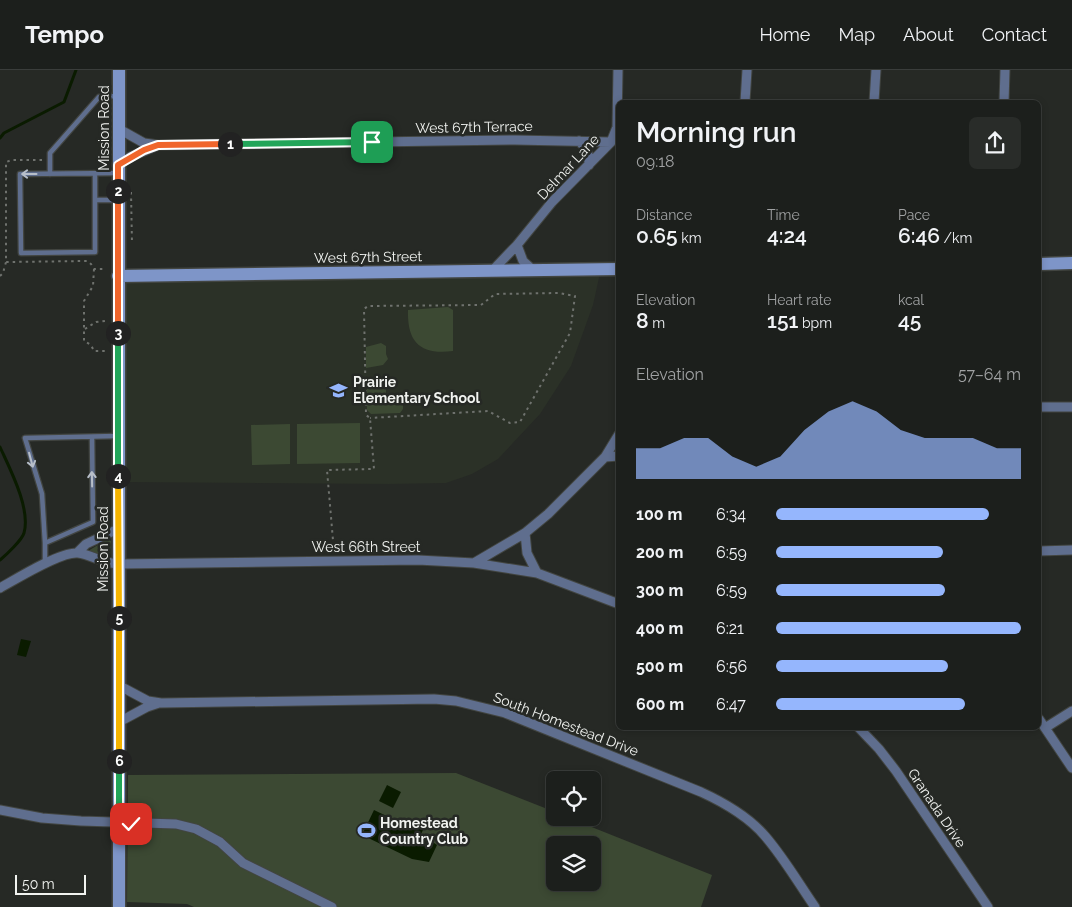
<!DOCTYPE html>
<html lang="en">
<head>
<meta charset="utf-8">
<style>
  body { margin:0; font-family:Raleway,sans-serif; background:#292c29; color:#f1f3f6; height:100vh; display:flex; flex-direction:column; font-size:19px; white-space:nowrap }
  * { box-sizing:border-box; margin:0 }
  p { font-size:16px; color:#a0a2a3 }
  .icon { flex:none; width:28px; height:28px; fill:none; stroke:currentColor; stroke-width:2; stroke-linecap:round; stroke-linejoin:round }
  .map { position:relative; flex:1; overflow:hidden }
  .side { position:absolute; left:616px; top:30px; width:425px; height:630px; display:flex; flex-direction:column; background:#1c1f1c; border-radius:8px; box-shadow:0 2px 8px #0003,0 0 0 1px #3a3d3b }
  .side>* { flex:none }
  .buttons { position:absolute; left:546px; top:701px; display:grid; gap:10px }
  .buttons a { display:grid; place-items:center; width:55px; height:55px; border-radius:8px; background:#1c1f1c; box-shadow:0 2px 8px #0003,0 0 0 1px #3a3d3b; font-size:25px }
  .scale { position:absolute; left:15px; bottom:12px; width:71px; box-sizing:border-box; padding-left:5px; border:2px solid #f1f3f0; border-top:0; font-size:14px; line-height:18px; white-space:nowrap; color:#f1f3f0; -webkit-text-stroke:4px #262925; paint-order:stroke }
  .pin { position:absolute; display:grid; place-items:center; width:42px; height:42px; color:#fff; margin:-21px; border-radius:10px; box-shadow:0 2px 8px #0006 }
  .km { position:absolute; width:25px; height:25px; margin:-12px; border-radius:50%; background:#222; color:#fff; font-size:14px; line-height:25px; text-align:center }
  .round { display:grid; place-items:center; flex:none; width:52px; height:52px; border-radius:8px; background:#292c29 }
  .headline { display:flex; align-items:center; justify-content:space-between; height:85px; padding:0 20px }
  h1 { font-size:28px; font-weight:600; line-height:38px }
  .figures { display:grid; grid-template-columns:repeat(3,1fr); gap:8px; height:85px; padding:5px 20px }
  .figures div { display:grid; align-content:center }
  .figures b { font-size:21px; font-weight:600 }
  .figures small { font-size:14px; font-weight:400 }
  .figures p { font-size:14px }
  .chart { height:140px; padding:10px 20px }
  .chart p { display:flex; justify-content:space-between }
  .chart svg { width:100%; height:90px; margin-top:5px; fill:#95b6fd; opacity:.7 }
  ul { padding:0 20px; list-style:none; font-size:16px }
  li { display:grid; grid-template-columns:80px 60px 1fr; align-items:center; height:38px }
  li i { height:12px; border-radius:6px; background:#95b6fd }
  header { display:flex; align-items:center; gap:30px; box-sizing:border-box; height:70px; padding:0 25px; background:#1c1f1c; border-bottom:1px solid #3a3d3b }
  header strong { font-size:24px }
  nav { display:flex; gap:28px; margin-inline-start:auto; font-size:18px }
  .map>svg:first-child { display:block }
  .built { fill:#2b3127 }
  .green { fill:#3c4933; fill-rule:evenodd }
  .water { fill:#0a1b00 }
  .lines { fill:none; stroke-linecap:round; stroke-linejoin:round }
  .stream { stroke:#0a1b00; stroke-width:3 }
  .lane-casing { stroke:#424541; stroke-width:7 }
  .street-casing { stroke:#424541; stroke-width:11 }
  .secondary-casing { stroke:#424541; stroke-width:15 }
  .path { stroke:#6f726e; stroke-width:2; stroke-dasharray:2.5 4; stroke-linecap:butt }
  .lane { stroke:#5f6e8e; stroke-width:4.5 }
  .street { stroke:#5f6e8e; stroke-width:9 }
  .secondary { stroke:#7e95c8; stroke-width:12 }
  .oneway { stroke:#b7bec9 }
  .split-1-casing { stroke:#fff; stroke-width:10 }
  .split-2-casing { stroke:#fff; stroke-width:10 }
  .split-3-casing { stroke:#fff; stroke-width:10 }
  .split-4-casing { stroke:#fff; stroke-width:10 }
  .split-5-casing { stroke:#fff; stroke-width:10 }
  .split-6-casing { stroke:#fff; stroke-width:10 }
  .split-7-casing { stroke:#fff; stroke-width:10 }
  .split-1 { stroke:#22a559; stroke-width:6 }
  .split-2 { stroke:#f0652b; stroke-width:6 }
  .split-3 { stroke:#f0652b; stroke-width:6 }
  .split-4 { stroke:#22a559; stroke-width:6 }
  .split-5 { stroke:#f5b400; stroke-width:6 }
  .split-6 { stroke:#f5b400; stroke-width:6 }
  .split-7 { stroke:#22a559; stroke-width:6 }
  .labels { text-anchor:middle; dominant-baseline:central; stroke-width:5; stroke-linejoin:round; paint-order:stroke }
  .street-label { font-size:14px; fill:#f1f3f0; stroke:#262925 }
  .poi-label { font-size:14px; font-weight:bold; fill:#f1f3f0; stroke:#262925; text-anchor:start }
</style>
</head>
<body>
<header>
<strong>Tempo</strong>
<nav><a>Home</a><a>Map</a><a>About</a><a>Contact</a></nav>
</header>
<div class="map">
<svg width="1072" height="837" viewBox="0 0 1072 837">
  <rect width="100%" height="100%" fill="#262925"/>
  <path class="built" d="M 600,203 L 593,235 L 571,296 L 540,344 L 498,389 L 472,404 L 446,413 L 389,414 L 122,412 L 123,210 Z"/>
  <path class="green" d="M 448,237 L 453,240 L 453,281 C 421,285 407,273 408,240 Z
    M 381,273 L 386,276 L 386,284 L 388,289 L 383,295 L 366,298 L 366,277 Z
    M 367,307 L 380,307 L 386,311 L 386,324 L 388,326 L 399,327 L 403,330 L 403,339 L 400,343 L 371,344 L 367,340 Z
    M 360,353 L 360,393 L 297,394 L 297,354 Z
    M 290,354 L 290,394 L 252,395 L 251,355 Z
    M 108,469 L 111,471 L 110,488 L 88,483 L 88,481 Z
    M 456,703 L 555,742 L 555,748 L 569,748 L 712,805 L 701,837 L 194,837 L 187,834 L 127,832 L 128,705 ZM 555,775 L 592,775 L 592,812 L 555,812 Z"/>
  <path class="water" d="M 21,569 L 31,571 L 26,587 L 17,585 Z
    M 387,715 L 401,722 L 393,738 L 379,731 Z
    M 374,740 L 403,754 L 406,748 L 425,756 L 421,764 L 437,775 L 429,792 L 412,789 L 362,765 Z"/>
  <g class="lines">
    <path class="stream" d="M 0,68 L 4,63 L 64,32 L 76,0
      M 0,377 C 10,399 31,439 24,463 C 22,470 6,485 0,490"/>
    <defs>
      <path id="lane" d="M 50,104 L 50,83 L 99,27 L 117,26
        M 95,104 L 95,182 L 21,183 L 20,104 L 117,103
        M 95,130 L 118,130
        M 45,473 L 42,424 L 25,368 L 117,366
        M 45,493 L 45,473 L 93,452 L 92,367"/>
      <path id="street" d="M 745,32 L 747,0
        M 874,32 L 876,0
        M 1004,32 L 1005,0
        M 119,59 L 144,73 L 158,75 L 515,70 L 611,72
        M 579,71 C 587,78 589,84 589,95
        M 118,95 L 130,87 L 156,76
        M 517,175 L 523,191 L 533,200
        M 492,201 L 517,175 L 552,132 L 611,72 L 617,57 L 618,0
        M 1039,337 L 1072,337
        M 605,387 L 619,386
        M 525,463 L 527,483 L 537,503
        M 1039,481 L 1072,480
        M 77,483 L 86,474 L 118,459
        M 474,493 L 525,463 L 548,444 L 605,387 L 619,364
        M 0,518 C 16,509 61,481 78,483 C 92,485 102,493 119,494 L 418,490 L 474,493 L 537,503 L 619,534
        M 118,615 L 148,631 L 161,633 L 434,629 L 456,631 L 505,643 L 701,722 C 725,733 748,746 765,766 C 784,788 799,814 815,837
        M 1039,649 L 1072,698
        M 119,652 L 147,637 L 159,633
        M 859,658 L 879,679 L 896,701 L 988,837
        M 1045,658 L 1072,641
        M 0,740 L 42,748 L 81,751 L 176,754 L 196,759 L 220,772 L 243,793 L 332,837"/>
      <path id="secondary" d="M 119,0 L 119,837
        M 1039,194 L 1072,193
        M 118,206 L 619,199"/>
    </defs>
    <use href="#lane" class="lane-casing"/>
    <use href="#street" class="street-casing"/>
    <use href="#secondary" class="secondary-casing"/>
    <path class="path" d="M 42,90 L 12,90 L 6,92 L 6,192 L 87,191 L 91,194 L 94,199 L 105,199
      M 131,122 L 132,174
      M 94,199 L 93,216 L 84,231 L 84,271 L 91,275 L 94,281 L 105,281
      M 0,206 L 3,203 L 6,192
      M 85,259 L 96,252 L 105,251
      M 334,482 L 327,400 L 374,399 L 370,348 L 366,345 L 364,239 L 368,236 L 481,235 L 495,224 L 559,223 L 575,226 L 570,263 L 520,352 L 510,353 L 488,341 L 370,348"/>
    <use href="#lane" class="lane"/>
    <use href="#street" class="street"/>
    <use href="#secondary" class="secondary"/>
  </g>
  <defs><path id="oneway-shaft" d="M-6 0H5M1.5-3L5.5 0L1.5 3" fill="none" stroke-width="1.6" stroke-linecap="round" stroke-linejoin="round" transform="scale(1.25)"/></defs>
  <g class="oneway">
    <use href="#oneway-shaft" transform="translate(29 104) rotate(180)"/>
    <use href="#oneway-shaft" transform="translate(31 390) rotate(75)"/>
    <use href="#oneway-shaft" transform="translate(92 409) rotate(-91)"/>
  </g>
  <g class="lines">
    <defs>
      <path id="split-1" d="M 230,74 L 372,72"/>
      <path id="split-2" d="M 118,121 L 118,95 L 144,80 L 158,75 L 230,74"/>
      <path id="split-3" d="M 118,263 L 118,121"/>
      <path id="split-4" d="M 118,263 L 118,406"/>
      <path id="split-5" d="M 118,406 L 119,548"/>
      <path id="split-6" d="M 119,548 L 119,691"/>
      <path id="split-7" d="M 119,691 L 119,752 L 131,754"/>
    </defs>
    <use href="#split-1" class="split-1-casing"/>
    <use href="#split-2" class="split-2-casing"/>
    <use href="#split-3" class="split-3-casing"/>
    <use href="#split-4" class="split-4-casing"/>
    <use href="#split-5" class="split-5-casing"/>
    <use href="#split-6" class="split-6-casing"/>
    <use href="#split-7" class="split-7-casing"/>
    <use href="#split-1" class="split-1"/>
    <use href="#split-2" class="split-2"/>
    <use href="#split-3" class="split-3"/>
    <use href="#split-4" class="split-4"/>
    <use href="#split-5" class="split-5"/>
    <use href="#split-6" class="split-6"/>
    <use href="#split-7" class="split-7"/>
  </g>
  <defs>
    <symbol id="school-bare" viewBox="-9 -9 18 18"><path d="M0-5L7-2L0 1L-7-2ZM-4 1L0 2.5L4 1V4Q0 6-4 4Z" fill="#95b6fd" stroke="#262925" stroke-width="2.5" paint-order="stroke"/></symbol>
    <symbol id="stadium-bare" viewBox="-9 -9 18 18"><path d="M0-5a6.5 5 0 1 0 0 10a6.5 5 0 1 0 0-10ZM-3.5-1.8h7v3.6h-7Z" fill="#95b6fd" stroke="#262925" stroke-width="2.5" paint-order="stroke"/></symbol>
  </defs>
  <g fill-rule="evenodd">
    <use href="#school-bare" x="326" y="308" width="25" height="25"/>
    <use href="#stadium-bare" x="354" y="748" width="25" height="25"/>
  </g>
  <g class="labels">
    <g class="street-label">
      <text transform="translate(474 57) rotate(-1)">West 67th Terrace</text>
      <text transform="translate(104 58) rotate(-90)">Mission Road</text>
      <text transform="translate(568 97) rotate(-47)">Delmar Lane</text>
      <text transform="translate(368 187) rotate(-1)">West 67th Street</text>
      <text x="366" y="477">West 66th Street</text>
      <text transform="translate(103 479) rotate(-90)">Mission Road</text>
      <text transform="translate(566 654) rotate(21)">South Homestead Drive</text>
      <text transform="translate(937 738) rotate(56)">Granada Drive</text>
    </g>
    <g class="poi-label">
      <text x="353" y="312">Prairie<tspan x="353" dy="16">Elementary School</tspan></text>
      <text x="380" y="753">Homestead<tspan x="380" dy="16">Country Club</tspan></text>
    </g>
  </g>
</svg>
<div class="buttons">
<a><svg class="icon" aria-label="locate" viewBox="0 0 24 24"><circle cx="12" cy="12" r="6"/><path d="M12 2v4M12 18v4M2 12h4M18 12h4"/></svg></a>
<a><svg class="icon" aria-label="layers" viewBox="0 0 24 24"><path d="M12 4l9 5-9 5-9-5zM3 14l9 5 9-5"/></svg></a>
</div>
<div class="scale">50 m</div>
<div class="pin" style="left:372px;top:72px;background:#1e9e55"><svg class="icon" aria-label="arrive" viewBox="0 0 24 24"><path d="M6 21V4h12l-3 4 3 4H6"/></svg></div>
<div class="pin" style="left:131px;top:754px;background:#d93025"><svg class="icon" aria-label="check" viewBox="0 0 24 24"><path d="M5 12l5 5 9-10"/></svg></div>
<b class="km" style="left:230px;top:74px">1</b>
<b class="km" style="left:118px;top:121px">2</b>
<b class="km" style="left:118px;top:263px">3</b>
<b class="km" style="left:118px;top:406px">4</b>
<b class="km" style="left:119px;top:548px">5</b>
<b class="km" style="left:119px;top:691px">6</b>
<section class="side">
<div class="headline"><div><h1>Morning run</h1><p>09:18</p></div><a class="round"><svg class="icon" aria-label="share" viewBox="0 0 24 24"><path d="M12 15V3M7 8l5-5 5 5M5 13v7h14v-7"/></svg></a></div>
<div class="figures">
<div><p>Distance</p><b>0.65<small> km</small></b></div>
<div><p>Time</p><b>4:24</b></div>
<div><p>Pace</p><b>6:46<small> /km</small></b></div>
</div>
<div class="figures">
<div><p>Elevation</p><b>8<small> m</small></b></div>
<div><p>Heart rate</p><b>151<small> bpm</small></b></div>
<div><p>kcal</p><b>45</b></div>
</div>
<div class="chart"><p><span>Elevation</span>57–64 m</p>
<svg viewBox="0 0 160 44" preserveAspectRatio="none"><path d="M0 44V29L10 29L20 24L30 24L40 33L50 38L60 33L70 20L80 11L90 6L100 11L110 20L120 24L130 24L140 24L150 29L160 29V44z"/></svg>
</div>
<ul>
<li><b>100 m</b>6:34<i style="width:87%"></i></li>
<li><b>200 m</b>6:59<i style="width:68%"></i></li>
<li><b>300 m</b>6:59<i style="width:69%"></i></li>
<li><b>400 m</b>6:21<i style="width:100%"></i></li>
<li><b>500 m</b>6:56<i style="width:70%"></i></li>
<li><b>600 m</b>6:47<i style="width:77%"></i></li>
</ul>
</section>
</div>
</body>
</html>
